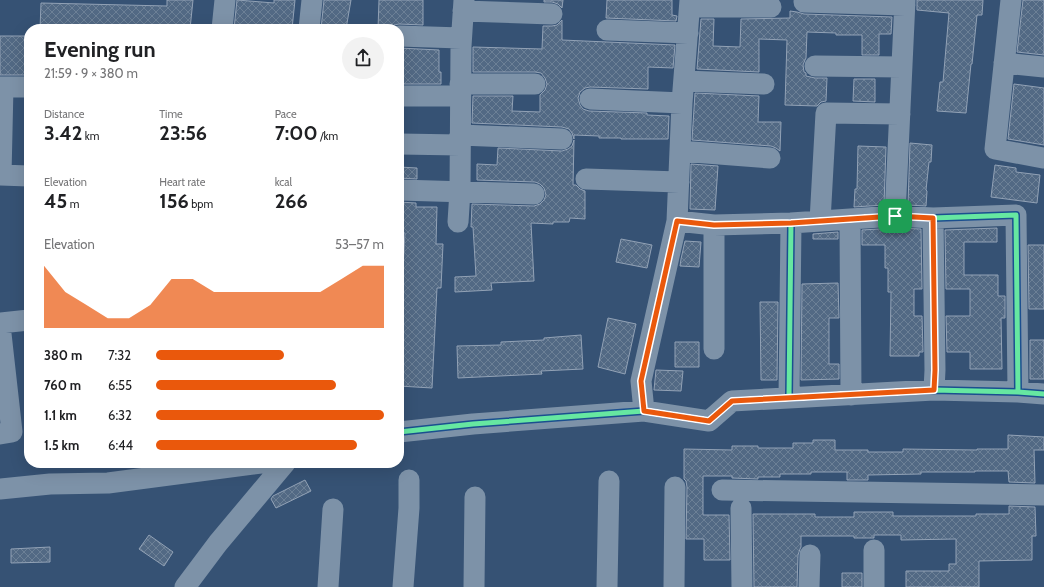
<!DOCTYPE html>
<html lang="en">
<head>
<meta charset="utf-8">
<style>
  body { margin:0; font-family:Cabin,sans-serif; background:#f2f2f2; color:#202124; height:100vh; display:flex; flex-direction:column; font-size:15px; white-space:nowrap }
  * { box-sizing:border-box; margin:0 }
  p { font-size:13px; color:#757577 }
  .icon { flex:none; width:22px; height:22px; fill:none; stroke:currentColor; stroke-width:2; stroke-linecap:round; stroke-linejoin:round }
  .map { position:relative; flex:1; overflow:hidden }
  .sheet { position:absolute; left:24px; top:24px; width:380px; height:444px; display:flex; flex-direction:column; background:#fff; border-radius:16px; box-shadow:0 4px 16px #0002 }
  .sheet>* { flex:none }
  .pin { position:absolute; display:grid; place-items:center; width:34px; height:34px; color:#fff; margin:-17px; border-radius:8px; box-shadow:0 2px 6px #0006 }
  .round { display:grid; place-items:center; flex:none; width:42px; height:42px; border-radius:21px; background:#f2f2f2 }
  .head { display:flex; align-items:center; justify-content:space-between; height:68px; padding:0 20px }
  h1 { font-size:22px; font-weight:700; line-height:30px }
  .stats { display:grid; grid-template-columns:repeat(3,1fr); gap:6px; height:68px; padding:4px 20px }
  .stats div { display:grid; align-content:center }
  .stats b { font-size:20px; font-weight:700 }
  .stats small { font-size:11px; font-weight:400 }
  .stats p { font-size:11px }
  .chart { height:112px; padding:8px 20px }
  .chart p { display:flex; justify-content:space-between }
  .chart svg { width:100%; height:72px; margin-top:4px; fill:#ea580c; opacity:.7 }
  ul { padding:0 20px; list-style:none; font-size:13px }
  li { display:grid; grid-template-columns:64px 48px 1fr; align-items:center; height:30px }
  li i { height:10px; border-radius:5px; background:#ea580c }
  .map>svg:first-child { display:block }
  .building { fill:url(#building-cross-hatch); stroke:#92a2b6 }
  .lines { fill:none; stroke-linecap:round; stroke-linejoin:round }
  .minor { stroke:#7d92a8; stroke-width:21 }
  .cycleway-casing { stroke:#1b4f8f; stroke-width:8 }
  .cycleway { stroke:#66e7a1; stroke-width:5 }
  .route-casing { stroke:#fff; stroke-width:8 }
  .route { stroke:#ea580c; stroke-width:5 }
</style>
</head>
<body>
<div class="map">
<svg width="1044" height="587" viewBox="0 0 1044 587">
  <defs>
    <pattern id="building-cross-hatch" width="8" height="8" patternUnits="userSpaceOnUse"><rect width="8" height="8" fill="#526984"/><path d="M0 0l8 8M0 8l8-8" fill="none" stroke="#6c8096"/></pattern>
  </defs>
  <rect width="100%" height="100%" fill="#365274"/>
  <path class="building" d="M 167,0 L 193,0 L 190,29 L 40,29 L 41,3 L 167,6 Z
    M 237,0 L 274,3 L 274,0 L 295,0 L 292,29 L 234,29 Z
    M 324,0 L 351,0 L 346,29 L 321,29 Z
    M 379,0 L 423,0 L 423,25 L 399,24 L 394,25 L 389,29 L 378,29 Z
    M 544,0 L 563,0 L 562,8 L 558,4 L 552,2 L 544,2 Z
    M 607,0 L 672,0 L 672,15 L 677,16 L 676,21 L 606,18 Z
    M 917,0 L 983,0 L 982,15 L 977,15 L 972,64 L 971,64 L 966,113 L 937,111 L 940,82 L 943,82 L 949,13 L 917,10 Z
    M 1023,0 L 1044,0 L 1044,55 L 1017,52 Z
    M 790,11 L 797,12 L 804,14 L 892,17 L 891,34 L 879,34 L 879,55 L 862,55 L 862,35 L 836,35 L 836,33 L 807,32 L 806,58 L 805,60 L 803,65 L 804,72 L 806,73 L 806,76 L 815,78 L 827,78 L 826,101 L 821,102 L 817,106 L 785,105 L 787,40 L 759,39 L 759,72 L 697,69 L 701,19 L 714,19 L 713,46 L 740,47 L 741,19 L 790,18 Z
    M 562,20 L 562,40 L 675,45 L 673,68 L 648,67 L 648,89 L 590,87 L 585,88 L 580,92 L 578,98 L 580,105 L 583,109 L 589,111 L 647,113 L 647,115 L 669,116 L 668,139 L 621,139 L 621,138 L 599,138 L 599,136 L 574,135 L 574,139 L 572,133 L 569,129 L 562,127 L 472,123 L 473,96 L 513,96 L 512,111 L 540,112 L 540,95 L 545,90 L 547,84 L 545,78 L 541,73 L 535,72 L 473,72 L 473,47 L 542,49 L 543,26 L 552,26 L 557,25 Z
    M 0,36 L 29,36 L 29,75 L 0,75 Z
    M 399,48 L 439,50 L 439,72 L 441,72 L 441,84 L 399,84 Z
    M 854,79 L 875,79 L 875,102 L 853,101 Z
    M 1014,84 L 1044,88 L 1044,145 L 1008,139 Z
    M 695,93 L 759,96 L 758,122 L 781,122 L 780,151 L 776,148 L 771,146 L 692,140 Z
    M 574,140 L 573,185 L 576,185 L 580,189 L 585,191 L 585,219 L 570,218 L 569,222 L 553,222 L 553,224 L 531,223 L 534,281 L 491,283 L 492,290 L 455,292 L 455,277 L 476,276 L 473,227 L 471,227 L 472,204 L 534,206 L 540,204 L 544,200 L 546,195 L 544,188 L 540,184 L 535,182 L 477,180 L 477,164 L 497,165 L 498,148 L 562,151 L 568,149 L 572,146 Z
    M 910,143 L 932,145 L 931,162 L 929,162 L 926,190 L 927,191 L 926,206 L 908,205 Z
    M 858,146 L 886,147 L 884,205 L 854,207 L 855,189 L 857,189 Z
    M 691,164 L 718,166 L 715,210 L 690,209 Z
    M 995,165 L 1016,168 L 1016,172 L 1040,175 L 1037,203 L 991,197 Z
    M 399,167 L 417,168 L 417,179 L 399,178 Z
    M 399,202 L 416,203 L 416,207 L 437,207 L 436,244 L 443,244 L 441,288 L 437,288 L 432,388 L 399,386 L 399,335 L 405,233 L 399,232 Z
    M 895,228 L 921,229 L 922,289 L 914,289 L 914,316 L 922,316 L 923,352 L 919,352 L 919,356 L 890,356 L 891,292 L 888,292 L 888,268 L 885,268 L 885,245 L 862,245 L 862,230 Z
    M 997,228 L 997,242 L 964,242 L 964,275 L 998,275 L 998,296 L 1005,296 L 1005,318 L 1001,318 L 1002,369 L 970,369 L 970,352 L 947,352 L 946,316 L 970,316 L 970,289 L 946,289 L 945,230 Z
    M 838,232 L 838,239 L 813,239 L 813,234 Z
    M 621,239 L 652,245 L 647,268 L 616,262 Z
    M 685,241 L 701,242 L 699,267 L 680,266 L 681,259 Z
    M 1028,245 L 1044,245 L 1044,309 L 1029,309 Z
    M 838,283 L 839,318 L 829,318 L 829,364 L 839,364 L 839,379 L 801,380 L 802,284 Z
    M 760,302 L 778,302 L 777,380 L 761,380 Z
    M 608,318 L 636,324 L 625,374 L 598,367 Z
    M 581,335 L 583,369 L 541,371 L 542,374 L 458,378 L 457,346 L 501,345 L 501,342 L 544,340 L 544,338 Z
    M 1030,340 L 1044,340 L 1044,379 L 1030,379 Z
    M 675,342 L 699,342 L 699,367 L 675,367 Z
    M 656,370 L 683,371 L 681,391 L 654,390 Z
    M 1008,435 L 1044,437 L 1044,450 L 1034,450 L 1035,483 L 1009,482 L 1008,471 L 975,471 L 975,472 L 921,472 L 921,474 L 868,475 L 868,480 L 847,480 L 847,472 L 811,472 L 811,474 L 780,474 L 780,477 L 758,477 L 758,479 L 732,478 L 732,476 L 703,476 L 703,515 L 729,515 L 730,560 L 704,560 L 704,539 L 686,539 L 687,487 L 686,481 L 684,479 L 684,449 L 732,450 L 732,446 L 758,446 L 758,448 L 793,448 L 793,443 L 813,443 L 813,440 L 835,440 L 835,450 L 868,450 L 868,452 L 903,452 L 903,449 L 977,450 L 977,449 L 1008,449 Z
    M 305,480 L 311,491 L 276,508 L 271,499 L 273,496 Z
    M 1009,506 L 1035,507 L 1036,536 L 1032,536 L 1032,560 L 979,561 L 979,587 L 906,587 L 906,571 L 949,571 L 949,564 L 956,564 L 956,539 L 901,540 L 901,535 L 874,535 L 874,538 L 854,538 L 854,536 L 801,536 L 801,547 L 800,549 L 798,555 L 797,587 L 754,587 L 753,514 L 815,514 L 815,517 L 854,517 L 854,512 L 893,512 L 893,516 L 976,516 L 976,514 L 1009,514 Z
    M 149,535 L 173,552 L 164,566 L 139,549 Z
    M 50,547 L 50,562 L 11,563 L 11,549 Z
    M 842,573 L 862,573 L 862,587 L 842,587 Z"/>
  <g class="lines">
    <path class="minor" d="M 1011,0 L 995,149 L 1043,158
      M 804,2 L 905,5
      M 690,7 L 771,7
      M 463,11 L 552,14
      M 222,29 L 225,0
      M 309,29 L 312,0
      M 607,30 L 688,33
      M 399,36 L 461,38
      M 1004,63 L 1044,67
      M 815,66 L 902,67
      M 684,81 L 764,84
      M 460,84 L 535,84
      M 0,87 L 29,87
      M 399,96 L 460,96
      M 590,99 L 682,103
      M 460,135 L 562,139
      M 399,144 L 460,145
      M 680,151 L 770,158
      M 0,175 L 29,176
      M 1,175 L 3,87
      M 586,179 L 679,182
      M 399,190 L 534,194
      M 895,216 L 905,0
      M 933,218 L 935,370 L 934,390
      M 850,219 L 851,395
      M 677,221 L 714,225 L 791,223
      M 820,221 L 826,113 L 900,114
      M 458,222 L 460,191 L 461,46 L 464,0
      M 0,323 L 29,320
      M 0,325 L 12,432 L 0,434
      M 714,349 L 714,225
      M 789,398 L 791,223 L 895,216 L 933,218 L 1016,215 L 1018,392
      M 644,411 L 641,381 L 677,221 L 682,103 L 690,0
      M 399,432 L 473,424 L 644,411 L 709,421 L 732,401 L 934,390 L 1018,392 L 1044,394
      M 0,489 L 50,484 L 108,483 L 261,463
      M 722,490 L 1044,495
      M 741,508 L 742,587
      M 185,587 L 218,543 L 285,463
      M 328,587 L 333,509
      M 403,587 L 409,508 L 409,480
      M 474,587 L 475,497
      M 607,587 L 609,481
      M 674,587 L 675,487
      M 809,587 L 810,555
      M 874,587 L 874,550"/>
    <defs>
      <path id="cycleway" d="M 789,398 L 791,223 L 895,216 L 933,218 L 1016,215 L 1018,392
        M 399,432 L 473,424 L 644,411 L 709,421 L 732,401 L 934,390 L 1018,392 L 1044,394"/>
    </defs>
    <use href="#cycleway" class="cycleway-casing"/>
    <use href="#cycleway" class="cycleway"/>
  </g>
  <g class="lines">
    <defs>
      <path id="route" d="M 895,216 L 933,218 L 935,370 L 934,390 L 732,401 L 709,421 L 644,411 L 641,381 L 677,221 L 714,225 L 791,223 Z"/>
    </defs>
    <use href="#route" class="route-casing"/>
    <use href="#route" class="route"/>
  </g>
</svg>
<div class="pin" style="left:895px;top:216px;background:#1e9e55"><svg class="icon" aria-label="arrive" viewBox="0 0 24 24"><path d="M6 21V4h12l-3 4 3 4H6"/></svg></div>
<section class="sheet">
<div class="head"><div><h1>Evening run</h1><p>21:59 · 9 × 380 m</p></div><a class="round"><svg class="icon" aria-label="share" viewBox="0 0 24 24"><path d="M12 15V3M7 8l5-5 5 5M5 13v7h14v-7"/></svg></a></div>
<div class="stats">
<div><p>Distance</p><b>3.42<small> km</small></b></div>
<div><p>Time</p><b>23:56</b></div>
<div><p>Pace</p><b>7:00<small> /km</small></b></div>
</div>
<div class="stats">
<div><p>Elevation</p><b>45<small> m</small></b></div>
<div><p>Heart rate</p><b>156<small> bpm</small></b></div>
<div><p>kcal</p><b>266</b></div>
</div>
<div class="chart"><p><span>Elevation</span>53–57 m</p>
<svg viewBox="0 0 160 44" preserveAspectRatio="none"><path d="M0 44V6L10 22L20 30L30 38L40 38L50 30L60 14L70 14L80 22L90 22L100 22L110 22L120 22L130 22L140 14L150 6L160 6V44z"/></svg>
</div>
<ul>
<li><b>380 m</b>7:32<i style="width:56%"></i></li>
<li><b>760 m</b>6:55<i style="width:79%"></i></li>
<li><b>1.1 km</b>6:32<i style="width:100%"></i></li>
<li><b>1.5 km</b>6:44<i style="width:88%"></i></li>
</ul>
</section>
</div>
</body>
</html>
